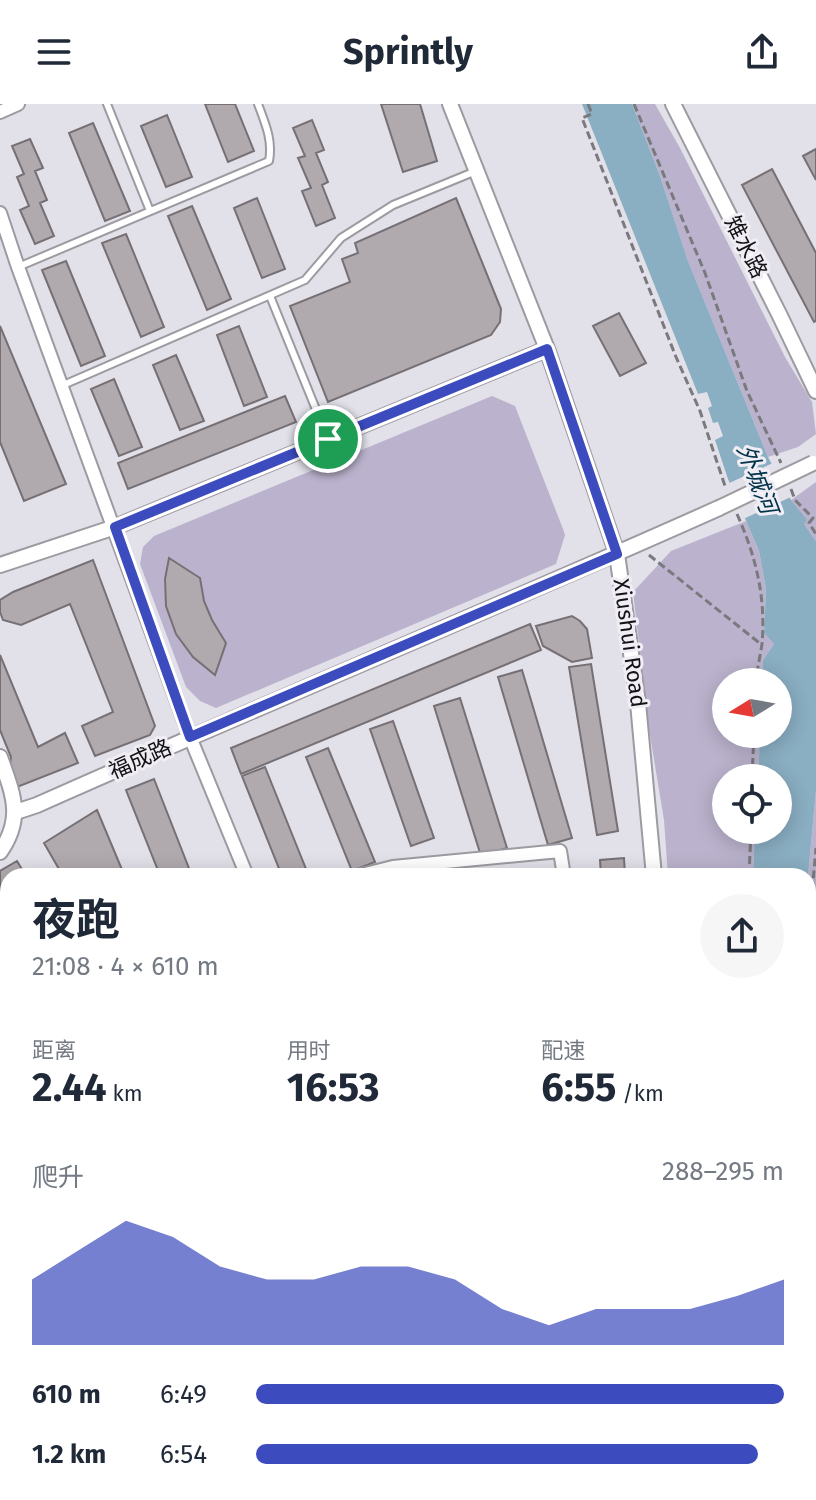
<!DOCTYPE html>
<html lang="zh">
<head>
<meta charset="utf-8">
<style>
  body { margin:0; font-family:"Fira Sans","Noto Sans SC",sans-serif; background:#f6f6f7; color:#1f2937; height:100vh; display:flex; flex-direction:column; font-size:30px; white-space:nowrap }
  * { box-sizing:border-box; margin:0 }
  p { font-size:26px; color:#747a83 }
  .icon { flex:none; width:44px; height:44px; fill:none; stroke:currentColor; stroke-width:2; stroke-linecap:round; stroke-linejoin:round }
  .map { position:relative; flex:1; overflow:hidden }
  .drawer { position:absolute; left:0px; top:764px; width:816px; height:632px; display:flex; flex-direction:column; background:#fff; border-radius:24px 24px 0 0; box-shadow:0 4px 20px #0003 }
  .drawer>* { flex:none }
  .needle { width:52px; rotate:259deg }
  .fabs { position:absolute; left:712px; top:564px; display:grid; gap:16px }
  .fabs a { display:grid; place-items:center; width:80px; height:80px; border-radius:50%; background:#fff; box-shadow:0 4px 20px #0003; font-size:40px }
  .pin { position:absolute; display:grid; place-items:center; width:68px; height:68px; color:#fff; margin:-34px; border:4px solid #fff; border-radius:50%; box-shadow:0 2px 8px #0007 }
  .round { display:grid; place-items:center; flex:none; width:84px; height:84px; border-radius:42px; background:#f6f6f7 }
  .headline { display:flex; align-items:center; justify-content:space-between; height:136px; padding:0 32px }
  h1 { font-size:44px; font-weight:700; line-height:60px }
  .metrics { display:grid; grid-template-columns:repeat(3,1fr); gap:12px; height:136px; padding:8px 32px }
  .metrics div { display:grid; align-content:center }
  .metrics b { font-size:40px; font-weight:700 }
  .metrics small { font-size:22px; font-weight:400 }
  .metrics p { font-size:22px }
  .chart { height:224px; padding:16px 32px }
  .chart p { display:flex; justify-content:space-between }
  .chart svg { width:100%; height:144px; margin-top:8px; fill:#3c4bbe; opacity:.7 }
  ul { padding:0 32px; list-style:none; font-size:26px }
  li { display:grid; grid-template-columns:128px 96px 1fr; align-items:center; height:60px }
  li i { height:20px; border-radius:10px; background:#3c4bbe }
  header { display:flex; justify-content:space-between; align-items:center; height:104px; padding:0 32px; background:#fff; font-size:36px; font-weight:700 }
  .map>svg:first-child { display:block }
  .green { fill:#bbb3cd }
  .water { fill:#8aaec2 }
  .pier { fill:#e2e0e8 }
  .building { fill:#b0a9ae; stroke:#767075; stroke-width:2 }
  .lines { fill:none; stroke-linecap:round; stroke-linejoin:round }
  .service-casing { stroke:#9d9aa1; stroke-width:10 }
  .minor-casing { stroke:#9d9aa1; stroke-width:16 }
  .tertiary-casing { stroke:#9d9aa1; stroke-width:18 }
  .path { stroke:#7a797e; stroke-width:3; stroke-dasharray:8 4; stroke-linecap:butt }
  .service { stroke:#fff; stroke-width:6 }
  .minor { stroke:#fff; stroke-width:12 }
  .tertiary { stroke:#fff; stroke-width:14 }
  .tertiary-bridge-casing { stroke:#9d9aa1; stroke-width:18; stroke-linecap:butt }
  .tertiary-bridge { stroke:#fff; stroke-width:14 }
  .route-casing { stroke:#fff; stroke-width:16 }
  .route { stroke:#3c4bbe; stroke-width:10 }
  .labels { text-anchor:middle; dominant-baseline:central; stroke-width:6; stroke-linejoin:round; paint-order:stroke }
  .street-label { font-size:22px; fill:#131214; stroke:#f0edf5 }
  .water-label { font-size:24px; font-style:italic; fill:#003449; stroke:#f0edf5 }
</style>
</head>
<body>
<header><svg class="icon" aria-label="menu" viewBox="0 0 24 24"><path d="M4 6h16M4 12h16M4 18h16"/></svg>Sprintly<svg class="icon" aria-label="share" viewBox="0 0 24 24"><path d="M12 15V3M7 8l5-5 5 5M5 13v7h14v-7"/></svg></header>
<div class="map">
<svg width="816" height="1396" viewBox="0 0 816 1396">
  <rect width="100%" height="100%" fill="#e2e0e8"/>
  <path class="green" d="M 632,0 L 655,0 L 680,44 L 785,253 L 812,298 L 816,330 L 798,343 L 768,353 L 688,157 L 660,72 Z
    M 492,292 L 515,302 L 563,425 L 565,431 L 556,460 L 216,604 L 200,597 L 186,583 L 140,460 L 143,443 L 154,432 Z
    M 816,378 L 816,437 L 804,420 L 791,396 Z
    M 746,417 L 759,447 L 766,485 L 764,529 L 774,540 L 763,556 L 762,578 L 726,578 L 726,630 L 760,630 L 758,674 L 726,674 L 726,726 L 755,726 L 753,772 L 668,772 L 664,716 L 649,625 L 633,488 L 671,447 Z
    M 816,686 L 816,838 L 808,903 L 808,772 Z
    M 457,1388 L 505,1388 L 500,1396 L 449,1396 Z
    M 552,1388 L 603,1388 L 598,1396 L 547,1396 Z"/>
  <path class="water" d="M 582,0 L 632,0 L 660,72 L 688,157 L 768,353 L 791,396 L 807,416 L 804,420 L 816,437 L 816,686 L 808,772 L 753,772 L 755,726 L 778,726 L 778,674 L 758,674 L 760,630 L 778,630 L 778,578 L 762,578 L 763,556 L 774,540 L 764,529 L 766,485 L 759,447 L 728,375 L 715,336 L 723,332 L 718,318 L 713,319 L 708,304 L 712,302 L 707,288 L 698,290 Z
    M 505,1388 L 552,1388 L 547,1396 L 500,1396 Z"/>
  <path class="pier" d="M 775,358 L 793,392 L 741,416 L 725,381 Z"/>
  <path class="building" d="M 205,0 L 235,0 L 254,47 L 228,58 Z
    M 381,0 L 420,0 L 437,57 L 403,68 Z
    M 167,11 L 192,73 L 166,83 L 141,22 Z
    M 312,16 L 324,46 L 316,49 L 328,78 L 322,81 L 335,114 L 316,122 L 302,87 L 311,84 L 298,54 L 305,52 L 293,24 Z
    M 93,19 L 130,107 L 105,117 L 69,29 Z
    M 30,35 L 43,64 L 35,67 L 47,96 L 40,99 L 54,132 L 35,140 L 20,106 L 29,102 L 17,73 L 24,70 L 12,42 Z
    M 816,45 L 816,76 L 803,52 Z
    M 772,65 L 816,149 L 816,217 L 814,218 L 742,81 Z
    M 257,94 L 285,165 L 262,174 L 234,104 Z
    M 456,94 L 501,205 L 500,218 L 491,231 L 328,298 L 290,202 L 350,178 L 342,155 L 358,149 L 355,139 Z
    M 192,102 L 231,195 L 207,206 L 168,112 Z
    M 126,130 L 164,223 L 141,233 L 102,139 Z
    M 66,157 L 105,252 L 81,262 L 42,166 Z
    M 619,209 L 646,259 L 620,272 L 593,222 Z
    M 0,222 L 66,380 L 24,397 L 0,338 Z
    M 239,222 L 267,293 L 244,302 L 217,231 Z
    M 176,251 L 204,317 L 180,326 L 153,261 Z
    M 114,275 L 142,343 L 119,352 L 91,285 Z
    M 285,292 L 296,318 L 128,385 L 118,359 Z
    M 169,454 L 200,474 L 204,497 L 212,516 L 226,539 L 215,571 L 193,553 L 176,530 L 166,502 L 165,475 Z
    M 93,456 L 155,622 L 150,631 L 95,652 L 82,622 L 113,608 L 70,500 L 21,521 L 3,516 L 0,508 L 0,496 L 13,488 Z
    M 572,512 L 580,517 L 587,525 L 592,554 L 572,558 L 543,542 L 536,522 Z
    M 530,520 L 541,546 L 241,670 L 231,644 Z
    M 0,551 L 38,643 L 65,629 L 78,659 L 17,683 L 9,668 L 11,653 L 0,626 Z
    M 591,560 L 618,727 L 597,731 L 569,563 Z
    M 522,566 L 572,734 L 548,741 L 498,573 Z
    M 460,594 L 507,744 L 481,752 L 434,602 Z
    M 393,617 L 434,734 L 411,742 L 370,625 Z
    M 328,644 L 375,758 L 352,767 L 306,653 Z
    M 265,663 L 306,765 L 289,772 L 282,772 L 242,672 Z
    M 154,675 L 192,772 L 151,772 L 159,769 L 126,686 Z
    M 97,706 L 123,768 L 112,772 L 63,772 L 44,739 Z
    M 624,754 L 625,772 L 601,772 L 600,756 Z
    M 17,757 L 26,772 L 8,772 L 8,800 L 0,787 L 0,767 Z
    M 2,1125 L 8,1135 L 8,1196 L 0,1181 L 0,1126 Z
    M 808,1176 L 816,1183 L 816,1244 L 808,1237 Z
    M 808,1195 L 816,1202 L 816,1244 L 808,1237 Z
    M 0,1260 L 8,1274 L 8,1278 L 0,1283 Z
    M 8,1300 L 8,1331 L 0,1317 L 0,1304 Z
    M 40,1388 L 72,1388 L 77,1396 L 44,1396 Z
    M 134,1388 L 153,1388 L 158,1396 L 124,1396 L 123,1394 Z
    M 196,1388 L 228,1388 L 232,1396 L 201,1396 Z
    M 281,1388 L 399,1388 L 385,1396 L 285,1396 Z
    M 702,1388 L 737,1388 L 738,1396 L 703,1396 Z"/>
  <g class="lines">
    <defs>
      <path id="service" d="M 107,0 L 150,107
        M 18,163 L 269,57 C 273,36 265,19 258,0
        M 270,192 L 328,335
        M 61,282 L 305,176 L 341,134 L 393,101 L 476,67"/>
      <path id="minor" d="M 0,8 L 18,0
        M 0,109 L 18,163 L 190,633 L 247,772
        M 357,772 L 393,763 L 560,747 L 564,772
        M 0,1072 L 8,1087
        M 0,1103 L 8,1098
        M 808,1144 L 816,1150"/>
      <path id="tertiary" d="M 450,0 L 547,245 L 617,450 L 638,599 L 654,772
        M 673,0 L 780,212 L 816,287
        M 0,461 L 115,423 L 547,245
        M 0,653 C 13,690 24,714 0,748
        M 16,708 L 37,701 C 264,600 493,505 719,404
        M 808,966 L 816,899
        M 808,1013 L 816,1016
        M 430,1396 L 439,1388
        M 609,1396 L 614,1388"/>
    </defs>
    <use href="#service" class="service-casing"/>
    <use href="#minor" class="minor-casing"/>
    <use href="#tertiary" class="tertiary-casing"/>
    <path class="path" d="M 588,0 L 592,10 L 582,14 L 676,253 L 700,307 L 726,385
      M 634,0 L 705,169 L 747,287 L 781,359
      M 791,385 L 795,396 L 813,414 L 809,419 L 816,430
      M 737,410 C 756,453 766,493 762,540 C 760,553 757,565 756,578
      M 649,451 L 762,541
      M 752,674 L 754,630
      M 749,772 L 751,726
      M 808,834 L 816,744
      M 497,1396 L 501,1388
      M 552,1396 L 556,1388"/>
    <use href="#service" class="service"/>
    <use href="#minor" class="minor"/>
    <use href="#tertiary" class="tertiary"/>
    <defs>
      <path id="tertiary-bridge" d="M 719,404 L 813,359"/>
    </defs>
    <use href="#tertiary-bridge" class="tertiary-bridge-casing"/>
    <use href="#tertiary-bridge" class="tertiary-bridge"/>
  </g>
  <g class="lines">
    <defs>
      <path id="route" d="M 547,245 L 617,450 L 190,633 L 115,423 Z"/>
    </defs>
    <use href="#route" class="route-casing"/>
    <use href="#route" class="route"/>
  </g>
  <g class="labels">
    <g class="street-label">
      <text transform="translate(746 143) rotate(63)">雉水路</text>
      <text transform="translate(630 539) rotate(82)">Xiushui Road</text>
      <text transform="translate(140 655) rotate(-24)">福成路</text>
    </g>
    <g class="water-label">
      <text transform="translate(757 375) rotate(69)">外城河</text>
    </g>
  </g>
</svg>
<div class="fabs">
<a><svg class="needle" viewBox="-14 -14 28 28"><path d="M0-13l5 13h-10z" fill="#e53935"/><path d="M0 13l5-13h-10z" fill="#747a83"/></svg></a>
<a><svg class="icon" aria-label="locate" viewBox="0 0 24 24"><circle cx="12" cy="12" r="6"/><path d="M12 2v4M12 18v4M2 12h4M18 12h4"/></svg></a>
</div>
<div class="pin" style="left:328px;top:335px;background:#1e9e55"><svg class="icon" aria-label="arrive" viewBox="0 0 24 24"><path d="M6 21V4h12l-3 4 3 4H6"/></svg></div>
<section class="drawer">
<div class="headline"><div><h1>夜跑</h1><p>21:08 · 4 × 610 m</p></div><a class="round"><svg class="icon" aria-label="share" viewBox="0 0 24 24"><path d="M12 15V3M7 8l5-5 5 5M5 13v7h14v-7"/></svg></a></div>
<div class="metrics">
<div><p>距离</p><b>2.44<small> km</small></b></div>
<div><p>用时</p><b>16:53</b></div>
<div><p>配速</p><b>6:55<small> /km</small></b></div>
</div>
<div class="chart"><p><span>爬升</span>288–295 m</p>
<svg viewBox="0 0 160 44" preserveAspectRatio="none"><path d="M0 44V24L10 15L20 6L30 11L40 20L50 24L60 24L70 20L80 20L90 24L100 33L110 38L120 33L130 33L140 33L150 29L160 24V44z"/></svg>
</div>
<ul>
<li><b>610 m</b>6:49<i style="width:100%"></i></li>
<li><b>1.2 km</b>6:54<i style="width:95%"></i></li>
</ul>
</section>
</div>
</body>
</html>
